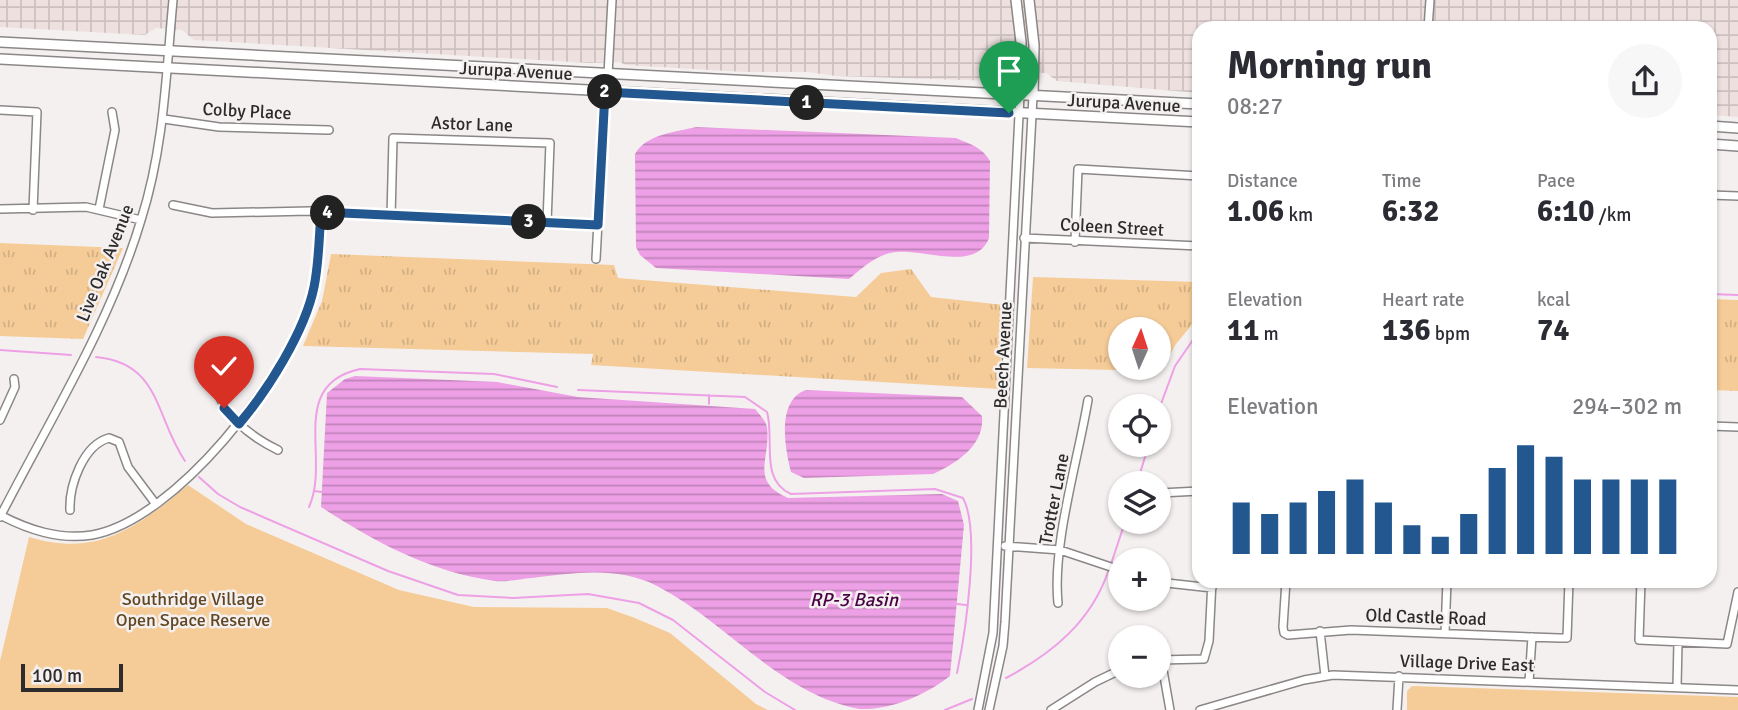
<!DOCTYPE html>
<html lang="en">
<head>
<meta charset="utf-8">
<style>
  body { margin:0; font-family:Signika,sans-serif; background:#f7f7f7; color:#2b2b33; height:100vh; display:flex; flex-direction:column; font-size:26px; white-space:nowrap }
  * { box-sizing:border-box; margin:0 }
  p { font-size:23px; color:#7c7c81 }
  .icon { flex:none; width:38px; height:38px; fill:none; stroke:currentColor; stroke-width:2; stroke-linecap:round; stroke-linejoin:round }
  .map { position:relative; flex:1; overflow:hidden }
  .drawer { position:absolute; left:1192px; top:21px; width:525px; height:567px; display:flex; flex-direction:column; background:#fff; border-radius:21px; box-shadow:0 2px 5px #0004 }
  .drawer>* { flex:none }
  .needle { width:46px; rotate:3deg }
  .buttons { position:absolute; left:1108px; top:317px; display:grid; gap:14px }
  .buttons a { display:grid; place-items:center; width:63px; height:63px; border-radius:50%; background:#fff; box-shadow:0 2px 5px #0004; font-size:35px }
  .scale { position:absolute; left:21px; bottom:18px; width:102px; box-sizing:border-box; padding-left:7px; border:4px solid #2d2b2b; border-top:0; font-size:19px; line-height:24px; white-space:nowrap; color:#2d2b2b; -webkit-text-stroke:5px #f5f0f0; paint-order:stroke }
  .pin { position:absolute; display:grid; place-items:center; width:60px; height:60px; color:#fff; margin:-72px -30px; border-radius:50% 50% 50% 0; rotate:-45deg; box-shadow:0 0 7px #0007 }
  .pin .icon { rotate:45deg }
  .km { position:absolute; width:35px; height:35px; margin:-18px; border-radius:50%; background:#222; color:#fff; font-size:19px; line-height:35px; text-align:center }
  .round { display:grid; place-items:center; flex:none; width:74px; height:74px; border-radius:37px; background:#f7f7f7 }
  .overview { display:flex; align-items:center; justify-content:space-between; height:119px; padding:0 35px }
  h1 { font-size:38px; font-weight:800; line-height:52px }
  .metrics { display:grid; grid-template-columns:repeat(3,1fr); gap:10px; height:119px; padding:7px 35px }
  .metrics div { display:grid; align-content:center }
  .metrics b { font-size:30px; font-weight:800 }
  .metrics small { font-size:19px; font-weight:400 }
  .metrics p { font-size:19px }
  .chart { height:196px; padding:14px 35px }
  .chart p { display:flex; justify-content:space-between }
  .chart svg { width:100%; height:126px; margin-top:7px; stroke:#23578f; stroke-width:6 }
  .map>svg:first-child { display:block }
  .industrial { fill:url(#industrial-grid) }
  .grass { fill:url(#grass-tufts); fill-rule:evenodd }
  .green { fill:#f5cc98 }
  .water { fill:url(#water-rules) }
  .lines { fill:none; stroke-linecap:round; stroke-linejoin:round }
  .stream { stroke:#eda0e5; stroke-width:2 }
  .minor-casing { stroke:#8b8786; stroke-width:10 }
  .major-casing { stroke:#8b8786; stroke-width:12 }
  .minor { stroke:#fff; stroke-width:7 }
  .major { stroke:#fff; stroke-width:9 }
  .route-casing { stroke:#fff; stroke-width:14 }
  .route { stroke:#23578f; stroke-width:9 }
  .labels { text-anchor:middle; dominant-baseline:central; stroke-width:5; stroke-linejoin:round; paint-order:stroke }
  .street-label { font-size:18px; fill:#2d2b2b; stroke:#f5f0f0 }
  .park-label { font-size:18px; fill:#614622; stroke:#f5f0f0 }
  .water-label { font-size:19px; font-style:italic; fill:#480145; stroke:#f5f0f0 }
</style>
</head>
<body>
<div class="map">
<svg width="1738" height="710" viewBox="0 0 1738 710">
  <defs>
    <pattern id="industrial-grid" width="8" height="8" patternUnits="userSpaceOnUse" patternTransform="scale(1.75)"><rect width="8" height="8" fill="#eee0df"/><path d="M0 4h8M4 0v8" fill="none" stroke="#ccc0c0"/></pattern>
    <pattern id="grass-tufts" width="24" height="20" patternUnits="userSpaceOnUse" patternTransform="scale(1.75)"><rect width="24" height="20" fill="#f5cc98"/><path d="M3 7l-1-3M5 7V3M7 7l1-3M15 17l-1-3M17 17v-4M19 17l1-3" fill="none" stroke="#d2af83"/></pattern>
    <pattern id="water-rules" width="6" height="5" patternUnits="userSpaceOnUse" patternTransform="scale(1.75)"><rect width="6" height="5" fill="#eda0e5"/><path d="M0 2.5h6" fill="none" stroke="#c083ba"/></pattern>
  </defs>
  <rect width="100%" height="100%" fill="#f5f0f0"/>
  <path class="industrial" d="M 0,0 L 1738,0 L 1738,117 L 1710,115 L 1710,28 L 1199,28 L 1199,93 L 1057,81 L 1046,73 L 1006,72 L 996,81 L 836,76 L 807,72 L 744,72 L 625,65 L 620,62 L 589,63 L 194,40 L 182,30 L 156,28 L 145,35 L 0,27 Z"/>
  <path class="grass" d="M 0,243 L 123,248 L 83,339 L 0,336 Z
    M 331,254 L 614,265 L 618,278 L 856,297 L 881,273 L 911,269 L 931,297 L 1004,305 L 999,389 L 591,365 L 593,354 L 303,346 L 322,301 Z
    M 1033,277 L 1199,282 L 1199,316 L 1176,344 L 1161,371 L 1027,368 ZM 1120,329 L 1158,329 L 1158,368 L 1120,368 Z
    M 1710,299 L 1738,300 L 1738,391 L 1710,390 Z"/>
  <path class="green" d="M 188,485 L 246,524 L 399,590 L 474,607 L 607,608 L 635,618 L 670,633 L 756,704 L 768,710 L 0,710 L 0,661 L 29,537 C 98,558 137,527 188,485 Z
    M 1412,686 L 1738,697 L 1738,710 L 1407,710 L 1407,691 Z"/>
  <path class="water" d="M 696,127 L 956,138 C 970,144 982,147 990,161 L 989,238 C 975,274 920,246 890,253 C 874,257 861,269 849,279 L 656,268 L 640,255 L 636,247 L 635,154 C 646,134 676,132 696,127 Z
    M 355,376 L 497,382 L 578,397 L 755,409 C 759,414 766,421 767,427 C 771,459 749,481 788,498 L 942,494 L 958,501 L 964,525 L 950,676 C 925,695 893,710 859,709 C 778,693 727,622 657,586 C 617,566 575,573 532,578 C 520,579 507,582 495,581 C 430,572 375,542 321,507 L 327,393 L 345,379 Z
    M 806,390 L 962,397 L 982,416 C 985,445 957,463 933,474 L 804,478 L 791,472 C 785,449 776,400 806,390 Z"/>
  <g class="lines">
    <path class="stream" d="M 1710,294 L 1738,295
      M 0,350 L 71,355
      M 96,357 C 161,363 155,417 185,461
      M 578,390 L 745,397 L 767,412 C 775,439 759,480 791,494 L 935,489 L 963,498 C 981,531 965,635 957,673
      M 709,404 L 709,395
      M 1158,412 L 1175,366 L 1199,331
      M 199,477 L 218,494 L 240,507 L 388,571 L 458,595 L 513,598 L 588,594 L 639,603 L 673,620 L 765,692 L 795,710
      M 1137,483 L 1149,444
      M 314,491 L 322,492
      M 309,507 C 331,459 287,385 360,369 L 494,374 L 557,387
      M 1111,564 L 1125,522
      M 957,604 L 966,605
      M 1006,678 C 1053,653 1092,621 1109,569
      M 945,710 L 972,699"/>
    <defs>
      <path id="minor" d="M 1428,28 L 1430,0
        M 608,75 L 612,0
        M 0,110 L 37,112 L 33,210
        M 164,119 L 219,127 L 329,130
        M 1710,195 L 1738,196
        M 173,205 L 212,213 L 310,211 L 598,224
        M 0,209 L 86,207 L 141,220
        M 99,209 L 115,130 L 112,112
        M 391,217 L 393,138 L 550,143 L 547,223
        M 1024,238 L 1199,246
        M 1075,242 L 1078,169 L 1199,176
        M 596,259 L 605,92
        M 211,361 C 212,404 241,432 278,450
        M 0,420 L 15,387 L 14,379
        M 1710,426 L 1738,427
        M 1160,493 L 1199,491
        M 70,510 C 69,486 83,445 109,438 L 119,442 L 128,467 L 155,503
        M 0,515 C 29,530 59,540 92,535 C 176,520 287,376 312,296 C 320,270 319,240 321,212
        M 0,517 C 49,421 110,324 141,220 C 164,148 166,75 173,0
        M 1005,546 L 1060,550 L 1120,570
        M 1286,581 L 1283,627 L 1284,633 L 1288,635 L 1351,630 L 1559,638 L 1567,638 L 1569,581
        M 1641,581 L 1639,640 L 1727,644 L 1738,592
        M 1158,582 L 1212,588
        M 1058,603 C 1052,545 1078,460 1088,400
        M 1320,631 L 1325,676
        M 1445,633 L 1447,581
        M 1161,659 L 1170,710
        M 1158,660 L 1204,659 L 1209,641 L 1212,581
        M 1529,682 L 1532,637
        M 1677,687 L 1678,642
        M 978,710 L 993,633 L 1020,95
        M 989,710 L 1003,646 L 1005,622 L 1033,96
        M 1051,710 L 1095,682 L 1120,670
        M 1200,710 L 1304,680 L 1333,675 L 1738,690
        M 1397,710 L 1399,676"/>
      <path id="major" d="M 1016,0 L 1021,42 L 1020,95
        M 1029,0 L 1034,45 L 1033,96
        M 0,42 L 1199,104
        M 0,59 L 1199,122
        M 1710,126 L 1738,128
        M 1710,144 L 1738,146"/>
    </defs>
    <use href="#minor" class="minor-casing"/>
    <use href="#major" class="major-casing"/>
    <use href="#minor" class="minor"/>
    <use href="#major" class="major"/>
  </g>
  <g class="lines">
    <defs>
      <path id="route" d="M 224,408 L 239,424 C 268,390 305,331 314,287 C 319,263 319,237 321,212 L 598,225 L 605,92 L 1009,113"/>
    </defs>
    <use href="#route" class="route-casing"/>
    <use href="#route" class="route"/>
  </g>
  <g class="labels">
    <g class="street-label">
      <text transform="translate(516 71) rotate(3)">Jurupa Avenue</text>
      <text transform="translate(1124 103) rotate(3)">Jurupa Avenue</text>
      <text transform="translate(247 111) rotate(3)">Colby Place</text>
      <text transform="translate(472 124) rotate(2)">Astor Lane</text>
      <text transform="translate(1112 227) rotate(3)">Coleen Street</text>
      <text transform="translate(105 263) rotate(-68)">Live Oak Avenue</text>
      <text transform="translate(1003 355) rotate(-87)">Beech Avenue</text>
      <text transform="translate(1054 499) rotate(-79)">Trotter Lane</text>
      <text transform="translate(1426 617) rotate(2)">Old Castle Road</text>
      <text transform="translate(1467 663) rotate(2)">Village Drive East</text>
    </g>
    <g class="park-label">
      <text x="193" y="599">Southridge Village<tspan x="193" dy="21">Open Space Reserve</tspan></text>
    </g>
    <g class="water-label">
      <text x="854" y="600">RP-3 Basin</text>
    </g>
  </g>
</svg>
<div class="buttons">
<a><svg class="needle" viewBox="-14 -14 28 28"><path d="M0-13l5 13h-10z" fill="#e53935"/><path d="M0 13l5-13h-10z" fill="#7c7c81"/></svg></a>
<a><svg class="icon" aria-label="locate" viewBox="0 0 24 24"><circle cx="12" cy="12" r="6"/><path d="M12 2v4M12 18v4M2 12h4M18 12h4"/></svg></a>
<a><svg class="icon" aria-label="layers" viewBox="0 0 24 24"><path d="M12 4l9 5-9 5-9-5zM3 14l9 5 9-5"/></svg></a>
<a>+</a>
<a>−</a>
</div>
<div class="scale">100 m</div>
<div class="pin" style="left:1009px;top:113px;background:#1e9e55"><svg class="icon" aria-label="arrive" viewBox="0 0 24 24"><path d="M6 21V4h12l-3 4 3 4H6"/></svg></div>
<div class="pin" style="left:224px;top:408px;background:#d93025"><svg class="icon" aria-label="check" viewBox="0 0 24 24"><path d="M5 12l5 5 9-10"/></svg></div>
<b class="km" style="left:807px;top:103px">1</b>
<b class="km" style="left:605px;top:92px">2</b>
<b class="km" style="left:529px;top:222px">3</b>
<b class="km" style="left:328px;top:213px">4</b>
<section class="drawer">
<div class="overview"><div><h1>Morning run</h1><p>08:27</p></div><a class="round"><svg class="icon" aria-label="share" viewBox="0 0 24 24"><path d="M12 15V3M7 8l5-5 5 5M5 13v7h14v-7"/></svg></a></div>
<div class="metrics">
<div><p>Distance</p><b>1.06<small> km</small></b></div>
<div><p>Time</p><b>6:32</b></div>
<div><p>Pace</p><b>6:10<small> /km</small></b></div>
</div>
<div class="metrics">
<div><p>Elevation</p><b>11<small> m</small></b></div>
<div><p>Heart rate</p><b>136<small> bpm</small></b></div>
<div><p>kcal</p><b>74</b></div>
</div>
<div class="chart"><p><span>Elevation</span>294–302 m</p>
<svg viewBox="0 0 160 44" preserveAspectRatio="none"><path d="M5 44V26M15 44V30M25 44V26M35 44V22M45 44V18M55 44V26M65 44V34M75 44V38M85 44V30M95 44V14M105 44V6M115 44V10M125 44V18M135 44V18M145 44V18M155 44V18"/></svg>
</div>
</section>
</div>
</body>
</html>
